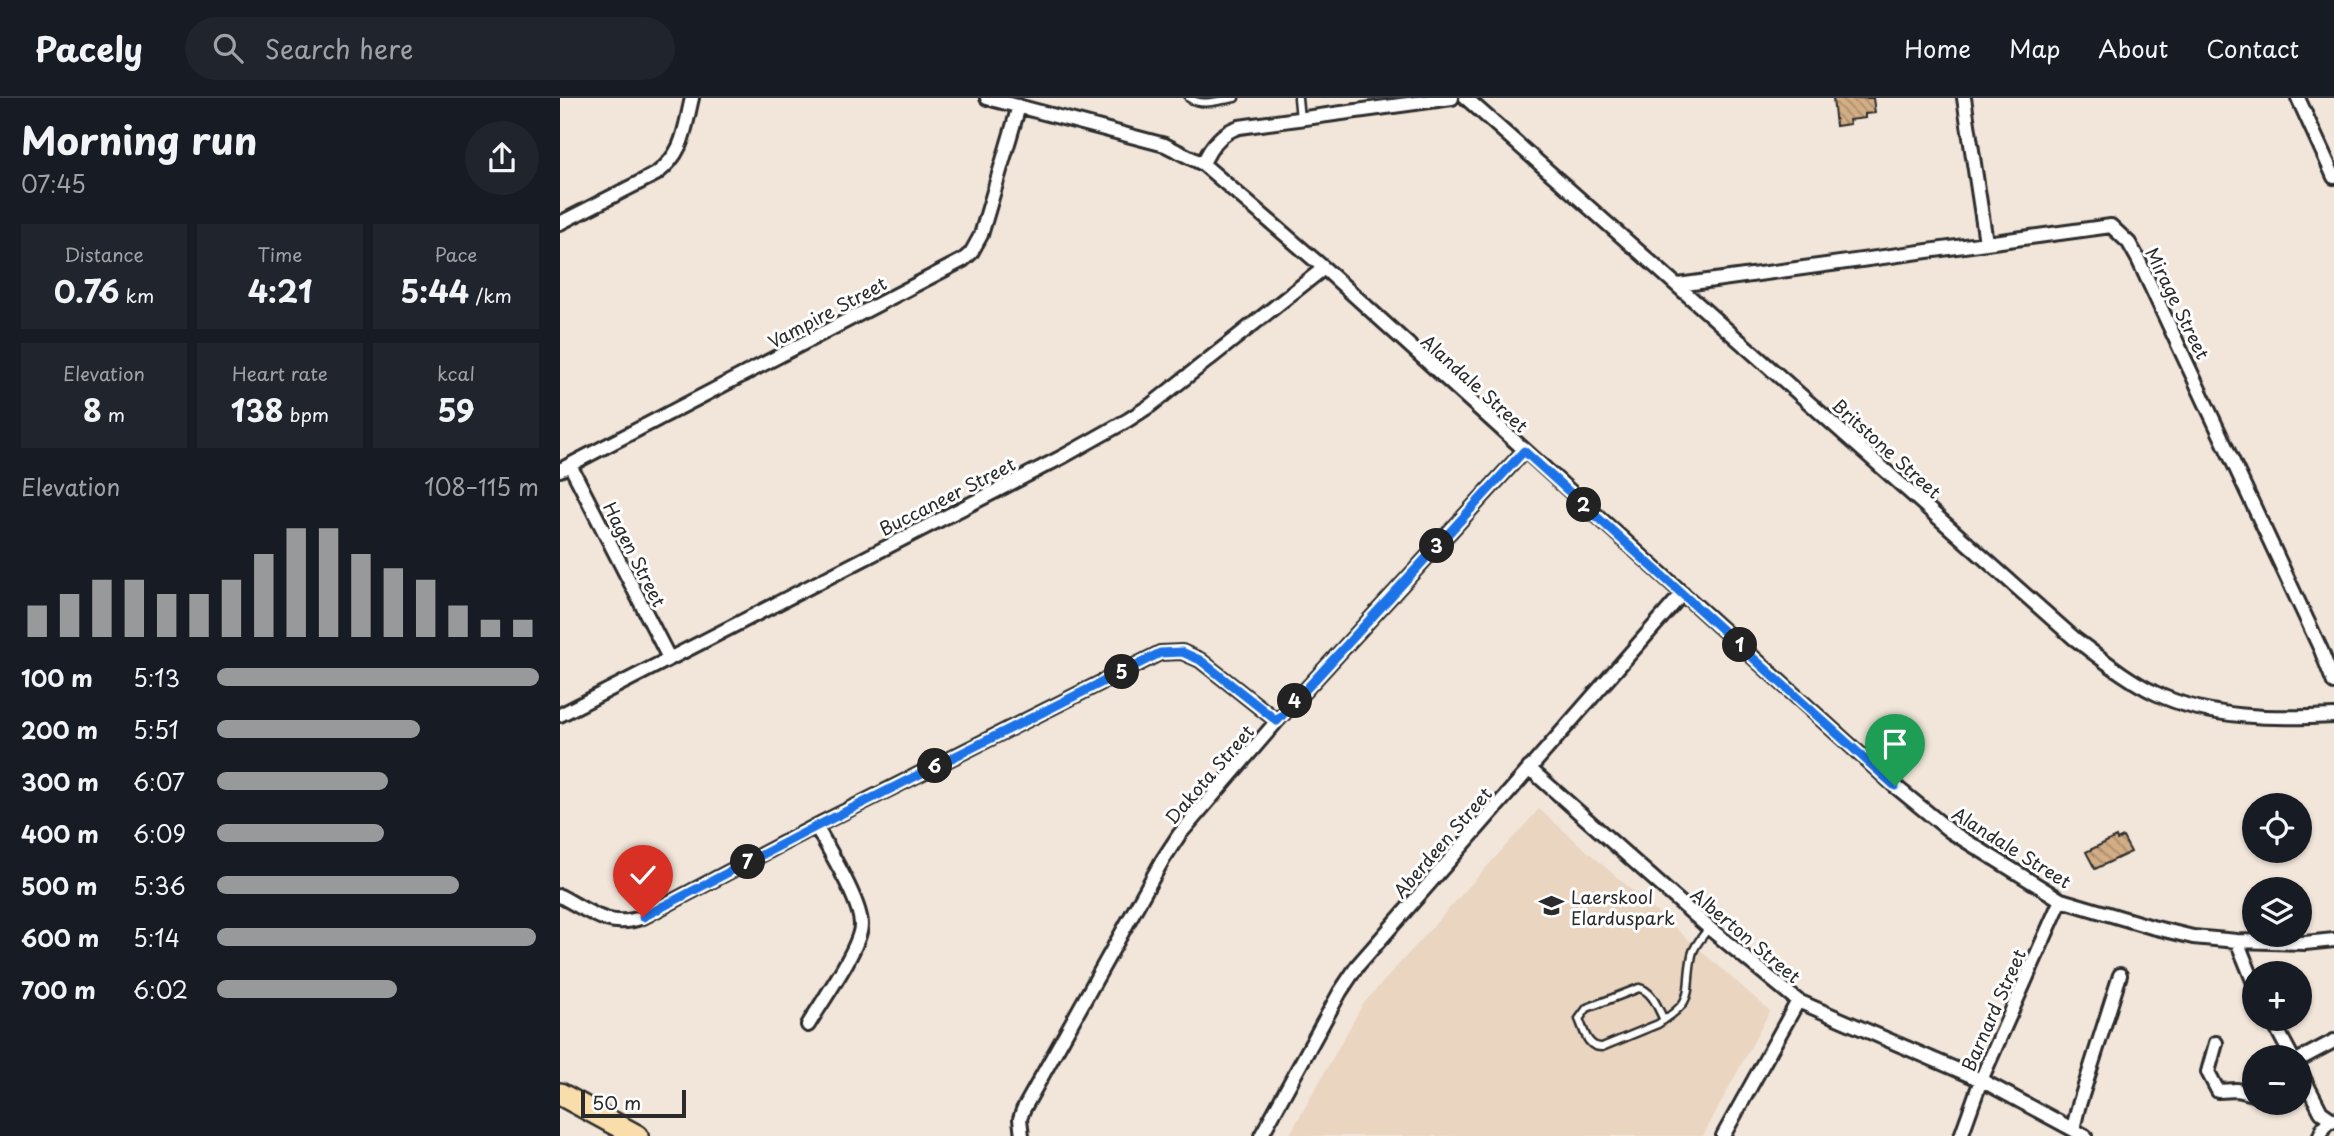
<!DOCTYPE html>
<html lang="en">
<head>
<meta charset="utf-8">
<style>
  body { margin:0; font-family:"Playpen Sans",sans-serif; background:#20242c; color:#f1f3f6; height:100vh; display:flex; flex-direction:column; font-size:26px; white-space:nowrap }
  * { box-sizing:border-box; margin:0 }
  p { font-size:23px; color:#9ea1a6 }
  .icon { flex:none; width:38px; height:38px; fill:none; stroke:currentColor; stroke-width:2; stroke-linecap:round; stroke-linejoin:round }
  .map { position:relative; flex:1; overflow:hidden }
  .side { display:flex; flex-direction:column; background:#171b24; width:560px }
  .side>* { flex:none }
  .tools { position:absolute; left:1682px; top:695px; display:grid; gap:14px }
  .tools a { display:grid; place-items:center; width:70px; height:70px; border-radius:50%; background:#171b24; box-shadow:0 2px 5px #0004; font-size:35px }
  .scale { position:absolute; left:21px; bottom:18px; width:105px; box-sizing:border-box; padding-left:7px; border:4px solid #2b2b2b; border-top:0; font-size:19px; line-height:24px; white-space:nowrap; color:#2b2b2b; -webkit-text-stroke:5px #fff; paint-order:stroke }
  .pin { position:absolute; display:grid; place-items:center; width:60px; height:60px; color:#fff; margin:-72px -30px; border-radius:50% 50% 50% 0; rotate:-45deg; box-shadow:0 0 7px #0007 }
  .pin .icon { rotate:45deg }
  .km { position:absolute; width:35px; height:35px; margin:-18px; border-radius:50%; background:#222; color:#fff; font-size:19px; line-height:35px; text-align:center }
  .round { display:grid; place-items:center; flex:none; width:74px; height:74px; border-radius:37px; background:#20242c }
  .overview { display:flex; align-items:center; justify-content:space-between; height:119px; padding:0 21px }
  h1 { font-size:38px; font-weight:700; line-height:52px }
  .figures { display:grid; grid-template-columns:repeat(3,1fr); gap:10px; height:119px; padding:7px 21px }
  .figures div { display:grid; align-content:center; border-radius:0px; background:#20242c; text-align:center }
  .figures b { font-size:30px; font-weight:700 }
  .figures small { font-size:19px; font-weight:400 }
  .figures p { font-size:19px }
  .chart { height:196px; padding:14px 21px }
  .chart p { display:flex; justify-content:space-between }
  .chart svg { width:100%; height:126px; margin-top:7px; stroke:#98999b; stroke-width:6 }
  ul { padding:0 21px; list-style:none; font-size:23px }
  li { display:grid; grid-template-columns:112px 84px 1fr; align-items:center; height:52px }
  li i { height:18px; border-radius:9px; background:#98999b }
  header { display:flex; align-items:center; gap:42px; box-sizing:border-box; height:98px; padding:0 35px; background:#171b24; border-bottom:2px solid #363941 }
  header strong { font-size:33px }
  nav { display:flex; gap:38px; margin-inline-start:auto; font-size:24px }
  .search { width:490px; height:63px; background:#20242c; display:flex; align-items:center; gap:18px; box-sizing:border-box; padding:0 24px; border-radius:38px; color:#9ea1a6; font-size:26px }
  main { display:flex; flex:1; min-height:0 }
  .map>svg:first-child { display:block }
  .built { fill:#e9d5c0 }
  .building { fill:url(#building-back-hatch); stroke:#2b2b2b; stroke-width:2 }
  .lines { fill:none; stroke-linecap:round; stroke-linejoin:round }
  .service-casing { stroke:#2b2b2b; stroke-width:11 }
  .minor-casing { stroke:#2b2b2b; stroke-width:18 }
  .primary-casing { stroke:#2b2b2b; stroke-width:26 }
  .service { stroke:#fff; stroke-width:6 }
  .minor { stroke:#fff; stroke-width:12 }
  .primary { stroke:#f9deab; stroke-width:21 }
  .route-casing { stroke:#fff; stroke-width:14 }
  .route { stroke:#1a73e8; stroke-width:9 }
  .labels { text-anchor:middle; dominant-baseline:central; stroke-width:6; stroke-linejoin:round; paint-order:stroke }
  .street-label { font-size:18px; fill:#2b2b2b; stroke:#fff }
  .poi-label { font-size:18px; fill:#2b2b2b; stroke:#fff; text-anchor:start }
</style>
</head>
<body>
<header>
<strong>Pacely</strong>
<div class="search"><svg class="icon" aria-label="search" viewBox="0 0 24 24"><circle cx="10" cy="10" r="6"/><path d="M15 15l6 6"/></svg>Search here</div>
<nav><a>Home</a><a>Map</a><a>About</a><a>Contact</a></nav>
</header>
<main>
<section class="side">
<div class="overview"><div><h1>Morning run</h1><p>07:45</p></div><a class="round"><svg class="icon" aria-label="share" viewBox="0 0 24 24"><path d="M12 15V3M7 8l5-5 5 5M5 13v7h14v-7"/></svg></a></div>
<div class="figures">
<div><p>Distance</p><b>0.76<small> km</small></b></div>
<div><p>Time</p><b>4:21</b></div>
<div><p>Pace</p><b>5:44<small> /km</small></b></div>
</div>
<div class="figures">
<div><p>Elevation</p><b>8<small> m</small></b></div>
<div><p>Heart rate</p><b>138<small> bpm</small></b></div>
<div><p>kcal</p><b>59</b></div>
</div>
<div class="chart"><p><span>Elevation</span>108–115 m</p>
<svg viewBox="0 0 160 44" preserveAspectRatio="none"><path d="M5 44V33M15 44V29M25 44V24M35 44V24M45 44V29M55 44V29M65 44V24M75 44V15M85 44V6M95 44V6M105 44V15M115 44V20M125 44V24M135 44V33M145 44V38M155 44V38"/></svg>
</div>
<ul>
<li><b>100 m</b>5:13<i style="width:100%"></i></li>
<li><b>200 m</b>5:51<i style="width:63%"></i></li>
<li><b>300 m</b>6:07<i style="width:53%"></i></li>
<li><b>400 m</b>6:09<i style="width:52%"></i></li>
<li><b>500 m</b>5:36<i style="width:75%"></i></li>
<li><b>600 m</b>5:14<i style="width:99%"></i></li>
<li><b>700 m</b>6:02<i style="width:56%"></i></li>
</ul>
</section>
<div class="map">
<svg width="1774" height="1038" viewBox="0 0 1774 1038">
  <defs>
    <pattern id="building-back-hatch" width="6" height="6" patternUnits="userSpaceOnUse" patternTransform="scale(1.75)"><rect width="6" height="6" fill="#d3ad85"/><path d="M-1 5l2 2M0 0l6 6M5-1l2 2" fill="none" stroke="#ab8d6d"/></pattern>
  </defs>
  <rect width="100%" height="100%" fill="#f2e6da"/>
  <filter id="ink" filterUnits="userSpaceOnUse"><feTurbulence type="fractalNoise" baseFrequency=".0143" numOctaves="2"/><feDisplacementMap in="SourceGraphic" scale="14" xChannelSelector="R" yChannelSelector="G"/><feConvolveMatrix kernelMatrix="1 2 1 2 8 2 1 2 1" color-interpolation-filters="sRGB"/></filter>
  <g filter="url(#ink)">
    <path class="built" d="M 979,711 L 1210,913 L 1143,1038 L 729,1038 L 803,906 Z"/>
    <path class="building" d="M 1273,0 L 1313,0 L 1315,15 L 1305,16 L 1305,20 L 1289,22 L 1290,26 L 1276,28 Z
      M 1556,739 L 1557,742 L 1563,739 L 1571,754 L 1535,771 L 1526,754 Z"/>
    <g class="lines">
      <defs>
        <path id="service" d="M 629,0 C 642,9 660,2 675,0
          M 738,0 L 740,21
          M 1104,922 C 1098,911 1093,893 1079,890 L 1027,910 L 1019,921 C 1024,932 1027,950 1042,949 L 1098,926 C 1138,900 1124,897 1132,857 C 1134,847 1143,838 1149,830"/>
        <path id="minor" d="M 427,0 L 605,47 L 643,66 L 764,170 L 1335,688 L 1390,733 L 1501,802 L 1592,829 L 1633,839 L 1677,843 L 1745,845 L 1774,842
          M 906,0 L 1515,541 C 1541,560 1566,581 1595,595 C 1649,621 1715,621 1774,618
          M 1404,0 L 1426,144
          M 1738,0 L 1774,79
          M 643,66 C 650,49 660,35 679,29 L 892,0
          M 0,125 L 96,76 C 124,55 124,33 132,0
          M 1118,187 L 1551,128 L 1569,145 L 1578,161 L 1761,552 L 1774,585
          M 10,367 L 109,560
          M 0,372 L 403,162 L 411,155 L 421,137 L 459,8
          M 0,617 L 504,358 L 568,322 L 591,307 L 764,170
          M 969,670 L 1149,830 L 1238,903 L 1421,982 L 1525,1038
          M 0,798 C 29,813 49,832 83,819 L 256,728 L 600,555 L 622,554 L 640,562 L 717,623
          M 1677,843 L 1694,885
          M 1711,920 L 1732,959
          M 248,927 C 261,905 301,849 301,827 C 301,803 268,751 256,728
          M 1656,945 L 1648,974 L 1658,993 L 1677,992 L 1694,996
          M 1740,961 L 1774,943
          M 1740,973 L 1761,1014 L 1774,1023
          M 1513,1031 L 1518,1010 L 1560,877
          M 462,1038 L 460,1021 L 463,1012 L 602,763 L 619,737 L 717,623 L 964,353
          M 701,1038 L 780,894 L 798,867 L 1123,495
          M 1163,1038 L 1238,903
          M 1401,1038 L 1421,982 L 1501,802
          M 1760,1038 L 1763,1030 L 1770,1021"/>
        <path id="primary" d="M 0,996 L 77,1038"/>
      </defs>
      <use href="#service" class="service-casing"/>
      <use href="#minor" class="minor-casing"/>
      <use href="#primary" class="primary-casing"/>
      <use href="#service" class="service"/>
      <use href="#minor" class="minor"/>
      <use href="#primary" class="primary"/>
    </g>
  </g>
  <g class="lines" filter="url(#ink)">
    <defs>
      <path id="route" d="M 83,819 L 257,728 L 600,555 L 622,554 L 640,562 L 717,623 L 964,353 L 1335,688"/>
    </defs>
    <use href="#route" class="route-casing"/>
    <use href="#route" class="route"/>
  </g>
  <defs>
    <symbol id="school-bare" viewBox="-9 -9 18 18"><path d="M0-5L7-2L0 1L-7-2ZM-4 1L0 2.5L4 1V4Q0 6-4 4Z" fill="#2b2b2b" stroke="#fff" stroke-width="2.5" paint-order="stroke"/></symbol>
  </defs>
  <g fill-rule="evenodd">
    <use href="#school-bare" x="974" y="790" width="35" height="35"/>
  </g>
  <g class="labels">
    <g class="street-label">
      <text transform="translate(1618 205) rotate(64)">Mirage Street</text>
      <text transform="translate(267 214) rotate(-28)">Vampire Street</text>
      <text transform="translate(915 285) rotate(42)">Alandale Street</text>
      <text transform="translate(1327 350) rotate(42)">Britstone Street</text>
      <text transform="translate(387 398) rotate(-27)">Buccaneer Street</text>
      <text transform="translate(75 456) rotate(63)">Hagen Street</text>
      <text transform="translate(649 676) rotate(-49)">Dakota Street</text>
      <text transform="translate(882 744) rotate(-49)">Aberdeen Street</text>
      <text transform="translate(1452 749) rotate(32)">Alandale Street</text>
      <text transform="translate(1186 837) rotate(40)">Alberton Street</text>
      <text transform="translate(1433 912) rotate(-66)">Barnard Street</text>
    </g>
    <g class="poi-label">
      <text x="1011" y="798">Laerskool<tspan x="1011" dy="21">Elarduspark</tspan></text>
    </g>
  </g>
</svg>
<div class="tools">
<a><svg class="icon" aria-label="locate" viewBox="0 0 24 24"><circle cx="12" cy="12" r="6"/><path d="M12 2v4M12 18v4M2 12h4M18 12h4"/></svg></a>
<a><svg class="icon" aria-label="layers" viewBox="0 0 24 24"><path d="M12 4l9 5-9 5-9-5zM3 14l9 5 9-5"/></svg></a>
<a>+</a>
<a>−</a>
</div>
<div class="scale">50 m</div>
<div class="pin" style="left:1335px;top:688px;background:#1e9e55"><svg class="icon" aria-label="arrive" viewBox="0 0 24 24"><path d="M6 21V4h12l-3 4 3 4H6"/></svg></div>
<div class="pin" style="left:83px;top:819px;background:#d93025"><svg class="icon" aria-label="check" viewBox="0 0 24 24"><path d="M5 12l5 5 9-10"/></svg></div>
<b class="km" style="left:1180px;top:547px">1</b>
<b class="km" style="left:1024px;top:407px">2</b>
<b class="km" style="left:877px;top:448px">3</b>
<b class="km" style="left:735px;top:603px">4</b>
<b class="km" style="left:562px;top:574px">5</b>
<b class="km" style="left:375px;top:668px">6</b>
<b class="km" style="left:188px;top:764px">7</b>
</div>
</main>
</body>
</html>
